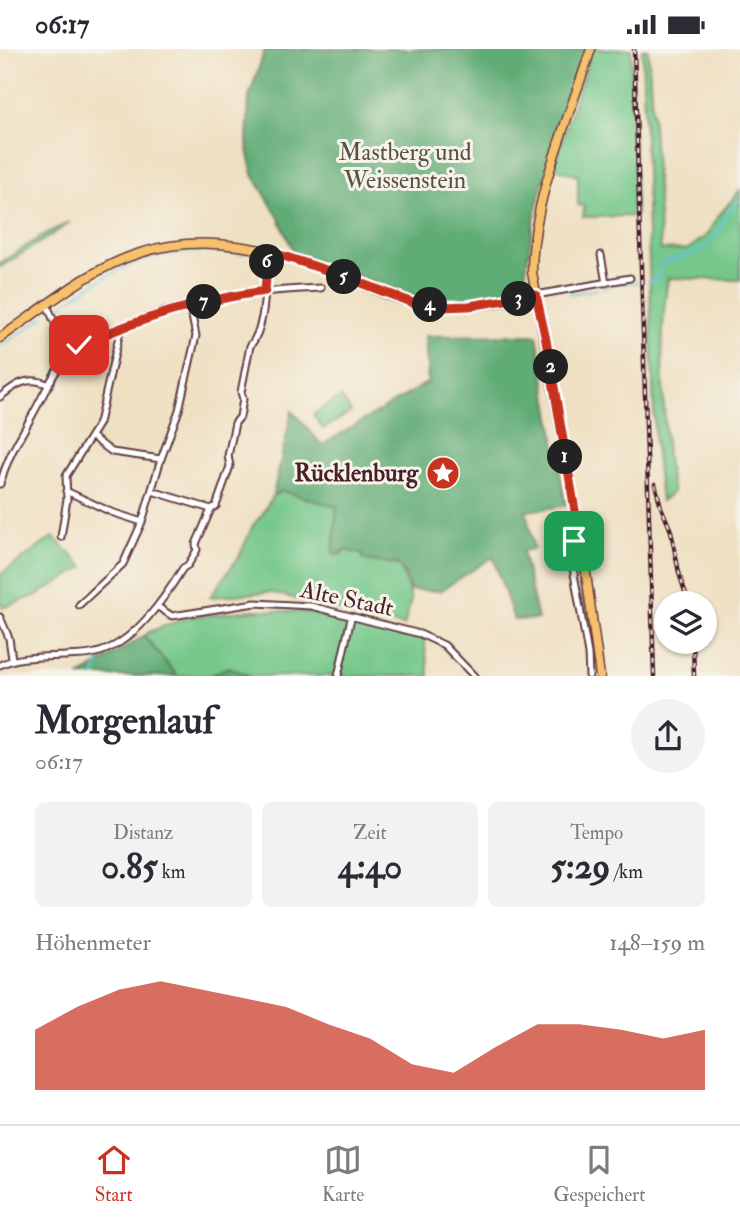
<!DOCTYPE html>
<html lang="de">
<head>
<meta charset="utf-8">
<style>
  body { margin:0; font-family:"IM FELL Double Pica",serif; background:#f2f2f3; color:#2b2b33; height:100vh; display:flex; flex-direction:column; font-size:26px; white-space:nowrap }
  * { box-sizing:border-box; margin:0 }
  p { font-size:23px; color:#7c7c81 }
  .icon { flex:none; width:38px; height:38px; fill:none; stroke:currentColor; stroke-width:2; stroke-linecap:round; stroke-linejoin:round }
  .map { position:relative; height:627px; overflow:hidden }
  .sheet { display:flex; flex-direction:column; background:#fff; flex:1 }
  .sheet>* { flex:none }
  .controls { position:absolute; left:654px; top:542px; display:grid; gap:14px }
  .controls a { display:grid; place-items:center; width:63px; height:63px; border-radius:50%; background:#fff; box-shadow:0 2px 5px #0004; font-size:35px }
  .pin { position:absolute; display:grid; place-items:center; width:60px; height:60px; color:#fff; margin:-30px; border-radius:14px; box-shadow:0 4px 10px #0006 }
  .km { position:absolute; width:35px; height:35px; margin:-18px; border-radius:50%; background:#222; color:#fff; font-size:19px; line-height:35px; text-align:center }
  .round { display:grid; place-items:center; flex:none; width:74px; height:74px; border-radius:37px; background:#f2f2f3 }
  .headline { display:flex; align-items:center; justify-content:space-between; height:119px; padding:0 35px }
  h1 { font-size:38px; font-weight:700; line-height:52px }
  .stats { display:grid; grid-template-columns:repeat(3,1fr); gap:10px; height:119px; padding:7px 35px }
  .stats div { display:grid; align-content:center; border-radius:10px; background:#f2f2f3; text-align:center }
  .stats b { font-size:35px; font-weight:700 }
  .stats small { font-size:19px; font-weight:400 }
  .stats p { font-size:19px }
  .chart { height:196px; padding:14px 35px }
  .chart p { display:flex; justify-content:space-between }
  .chart svg { width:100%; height:126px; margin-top:7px; fill:#c8321e; opacity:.7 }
  .status { display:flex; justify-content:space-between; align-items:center; height:49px; padding:0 35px; background:#fff; direction:ltr }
  .status svg { height:19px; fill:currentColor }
  .menu { display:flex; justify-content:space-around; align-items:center; height:98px; border-top:2px solid #e1e1e2; background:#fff; font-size:19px; color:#7c7c81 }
  .menu a { display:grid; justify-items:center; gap:4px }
  .menu .selected { color:#c8321e }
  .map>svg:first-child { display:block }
  .green { fill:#75c78a; stroke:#60735a; stroke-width:2 }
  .forest { fill:#60ac76; stroke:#556650; stroke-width:2 }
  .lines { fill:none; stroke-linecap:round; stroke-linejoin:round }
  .stream { stroke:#64c3e2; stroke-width:2 }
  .street-casing { stroke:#633c42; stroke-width:9 }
  .primary-casing { stroke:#633c42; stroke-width:11 }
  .street { stroke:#fff; stroke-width:5 }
  .primary { stroke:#f7c06c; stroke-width:8 }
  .rail-casing { stroke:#4a1f2b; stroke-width:4.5 }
  .rail { stroke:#f7f3e8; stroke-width:2; stroke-dasharray:5; stroke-linecap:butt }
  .route-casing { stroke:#fff; stroke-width:14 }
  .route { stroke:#c8321e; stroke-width:9 }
  .labels { text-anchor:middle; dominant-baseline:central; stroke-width:6; stroke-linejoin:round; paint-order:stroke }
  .park-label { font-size:24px; fill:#575148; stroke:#f7f3e8 }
  .poi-label { font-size:24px; font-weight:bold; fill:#4a1f2b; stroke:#f7f3e8; text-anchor:end }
  .street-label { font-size:24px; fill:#4a1f2b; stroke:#f7f3e8 }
</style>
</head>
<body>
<div class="status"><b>06:17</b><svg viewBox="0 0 49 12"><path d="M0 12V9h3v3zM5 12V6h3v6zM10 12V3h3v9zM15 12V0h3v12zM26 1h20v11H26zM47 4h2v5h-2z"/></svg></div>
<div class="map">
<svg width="740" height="627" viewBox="0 0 740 627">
  <rect width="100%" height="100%" fill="#f7f3e8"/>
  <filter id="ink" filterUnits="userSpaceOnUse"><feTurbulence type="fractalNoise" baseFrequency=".0143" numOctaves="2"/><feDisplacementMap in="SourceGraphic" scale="14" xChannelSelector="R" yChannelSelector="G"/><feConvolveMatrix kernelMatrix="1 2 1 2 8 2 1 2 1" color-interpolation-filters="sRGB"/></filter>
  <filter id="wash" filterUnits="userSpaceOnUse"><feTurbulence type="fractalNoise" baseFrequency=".00686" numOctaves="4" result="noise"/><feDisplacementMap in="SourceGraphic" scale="28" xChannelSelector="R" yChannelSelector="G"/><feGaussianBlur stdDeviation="1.57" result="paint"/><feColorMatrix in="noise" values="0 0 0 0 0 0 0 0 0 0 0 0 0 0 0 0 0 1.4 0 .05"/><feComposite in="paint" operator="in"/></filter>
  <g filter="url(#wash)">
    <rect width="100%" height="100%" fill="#efe0c2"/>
    <path class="green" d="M 592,0 L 631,0 L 636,167 L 583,168 L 584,157 L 578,156 L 578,127 L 553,118 Z
      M 642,0 L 648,0 L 661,201 L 688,200 L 707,186 L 716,170 L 740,141 L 740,231 L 668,229 C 660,277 662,326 665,374 C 666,397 667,421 673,443 L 661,452 L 655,396 Z
      M 70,173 L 61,180 L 0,218 L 0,214 L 45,185 Z
      M 341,348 L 351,363 L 323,380 L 313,365 Z
      M 283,442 L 337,458 L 335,506 L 339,506 L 346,501 L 362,505 L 369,512 L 384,512 L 400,517 L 411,550 L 404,577 L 269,543 L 210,548 L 240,506 L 253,476 L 262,466 L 273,446 Z
      M 53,488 L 84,518 L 35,547 L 2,559 L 0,551 L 0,526 Z
      M 574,498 L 581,523 L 594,613 L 591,613 Z
      M 254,561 L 311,563 L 424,590 L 429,627 L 250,627 L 228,618 L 211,627 L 177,627 L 144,587 L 149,583 L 189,568 Z"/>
    <path class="forest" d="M 265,0 L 585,0 C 573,46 556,89 543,134 C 532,171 527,208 523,246 L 456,252 L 418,249 L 294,204 L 278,167 L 253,126 L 247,94 L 249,48 Z
      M 537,286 L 566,457 L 526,462 L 534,500 L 522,502 L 538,570 L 514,571 L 493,508 L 440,542 L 410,541 L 405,525 L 398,515 L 369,512 L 363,509 L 362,505 L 346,501 L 335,506 L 333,504 L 337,458 L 283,442 L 273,446 L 292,362 L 322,396 L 428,333 L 425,287 Z
      M 144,587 L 177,627 L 80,627 Z
      M 228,618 L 250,627 L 211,627 Z"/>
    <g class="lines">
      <path class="stream" d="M 648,232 L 655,232 L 659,227 L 659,215 C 676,209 697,206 710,193 C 723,180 724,163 740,152
        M 618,235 L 638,233
        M 603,239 L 612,237
        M 570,245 L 598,240
        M 55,261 C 119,214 164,194 245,205
        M 0,298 L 44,268
        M 95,627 L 100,608"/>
    </g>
  </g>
  <g filter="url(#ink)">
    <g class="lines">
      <defs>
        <path id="street" d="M 601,206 L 606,234
          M 536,246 L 630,229
          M 47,256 L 68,304
          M 0,348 C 16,335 28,326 49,336
          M 161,410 L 179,361 L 196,287 L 190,257
          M 0,435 C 8,406 19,391 33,365 C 46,342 57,313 79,296 C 107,284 135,271 165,262 C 217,247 268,241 321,239
          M 66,442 L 111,463 L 142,473
          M 152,442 L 211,460
          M 61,488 L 67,450 L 66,427 L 99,374 L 121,278
          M 580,490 L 572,494 L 570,502 L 588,605 L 589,627
          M 79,556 L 123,515 L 142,473 L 161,410 L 112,403 L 92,388
          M 158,558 L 172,567 L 255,554 L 311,557 L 420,585 L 444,596 L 474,627
          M 0,568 L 9,589 L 12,610
          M 0,616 C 19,607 42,608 64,607 C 74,606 86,607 96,604 C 134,595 164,550 183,519 L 188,516 L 197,501 L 196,495 L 211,460 L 216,457 L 230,417 L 228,407 L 235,374 L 240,368 L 243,350 L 241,343 L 250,297 C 268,276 264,229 268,202
          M 338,627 L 351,569"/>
        <path id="primary" d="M 591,0 C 569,69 532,150 532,223 L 585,517 L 600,627
          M 0,289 C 44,259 88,220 140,204 C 205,183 274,200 336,224 C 362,234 388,249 415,254 C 455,262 497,255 536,246"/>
      </defs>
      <use href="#street" class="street-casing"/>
      <use href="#primary" class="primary-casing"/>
      <use href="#street" class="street"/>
      <use href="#primary" class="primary"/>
      <defs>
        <path id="rail" d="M 634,0 L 654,627
          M 655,435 L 661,458 L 671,482 L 679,524 L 689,555
          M 693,593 L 694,627"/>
      </defs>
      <use href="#rail" class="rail-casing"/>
      <use href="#rail" class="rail"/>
    </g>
  </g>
  <g class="lines" filter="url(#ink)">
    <defs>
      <path id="route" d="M 79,296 C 142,269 196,252 265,242 L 268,202 L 335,224 L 413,254 L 442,258 L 469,257 L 536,246 L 546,291 L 580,491 L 574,492"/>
    </defs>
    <use href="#route" class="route-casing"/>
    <use href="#route" class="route"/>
  </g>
  <defs>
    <symbol id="sight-disc" viewBox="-11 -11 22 22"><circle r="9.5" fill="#c8321e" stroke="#f7f3e8"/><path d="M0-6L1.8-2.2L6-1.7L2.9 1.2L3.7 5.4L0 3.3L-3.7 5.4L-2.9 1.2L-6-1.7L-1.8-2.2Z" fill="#fff"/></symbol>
  </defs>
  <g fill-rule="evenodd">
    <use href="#sight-disc" x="424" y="405" width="38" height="38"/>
  </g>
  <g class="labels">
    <g class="park-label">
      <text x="405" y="103">Mastberg und<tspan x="405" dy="28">Weissenstein</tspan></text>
    </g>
    <g class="poi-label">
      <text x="418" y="424">Rücklenburg</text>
    </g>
    <g class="street-label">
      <text transform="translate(347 550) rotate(12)">Alte Stadt</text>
    </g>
  </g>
</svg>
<div class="controls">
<a><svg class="icon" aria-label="layers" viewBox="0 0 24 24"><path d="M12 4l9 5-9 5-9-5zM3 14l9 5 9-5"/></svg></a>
</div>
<div class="pin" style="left:574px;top:492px;background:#1e9e55"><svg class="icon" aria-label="arrive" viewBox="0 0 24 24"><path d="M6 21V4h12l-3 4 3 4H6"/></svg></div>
<div class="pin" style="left:79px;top:296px;background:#d93025"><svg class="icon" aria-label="check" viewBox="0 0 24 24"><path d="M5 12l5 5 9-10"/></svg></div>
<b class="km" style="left:565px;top:408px">1</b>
<b class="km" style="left:551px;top:318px">2</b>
<b class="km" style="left:519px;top:250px">3</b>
<b class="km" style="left:430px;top:256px">4</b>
<b class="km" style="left:344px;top:228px">5</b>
<b class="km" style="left:267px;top:213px">6</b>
<b class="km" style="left:204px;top:253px">7</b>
</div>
<section class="sheet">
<div class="headline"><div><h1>Morgenlauf</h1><p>06:17</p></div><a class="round"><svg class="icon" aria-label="share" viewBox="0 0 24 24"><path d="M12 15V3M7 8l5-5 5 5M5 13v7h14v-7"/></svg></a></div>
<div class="stats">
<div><p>Distanz</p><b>0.85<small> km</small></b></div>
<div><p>Zeit</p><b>4:40</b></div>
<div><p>Tempo</p><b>5:29<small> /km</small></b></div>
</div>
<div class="chart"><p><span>Höhenmeter</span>148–159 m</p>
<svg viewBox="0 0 160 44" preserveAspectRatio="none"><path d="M0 44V23L10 15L20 9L30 6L40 9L50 12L60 15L70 21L80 26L90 35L100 38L110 29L120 21L130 21L140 23L150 26L160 23V44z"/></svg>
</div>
</section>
<nav class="menu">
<a class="selected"><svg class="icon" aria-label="home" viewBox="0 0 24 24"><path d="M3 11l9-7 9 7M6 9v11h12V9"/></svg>Start</a>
<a><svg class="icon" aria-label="map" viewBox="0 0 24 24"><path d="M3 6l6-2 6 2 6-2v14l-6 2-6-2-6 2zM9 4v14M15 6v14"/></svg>Karte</a>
<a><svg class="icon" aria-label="saved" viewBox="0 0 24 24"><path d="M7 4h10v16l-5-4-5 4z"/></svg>Gespeichert</a>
</nav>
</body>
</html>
